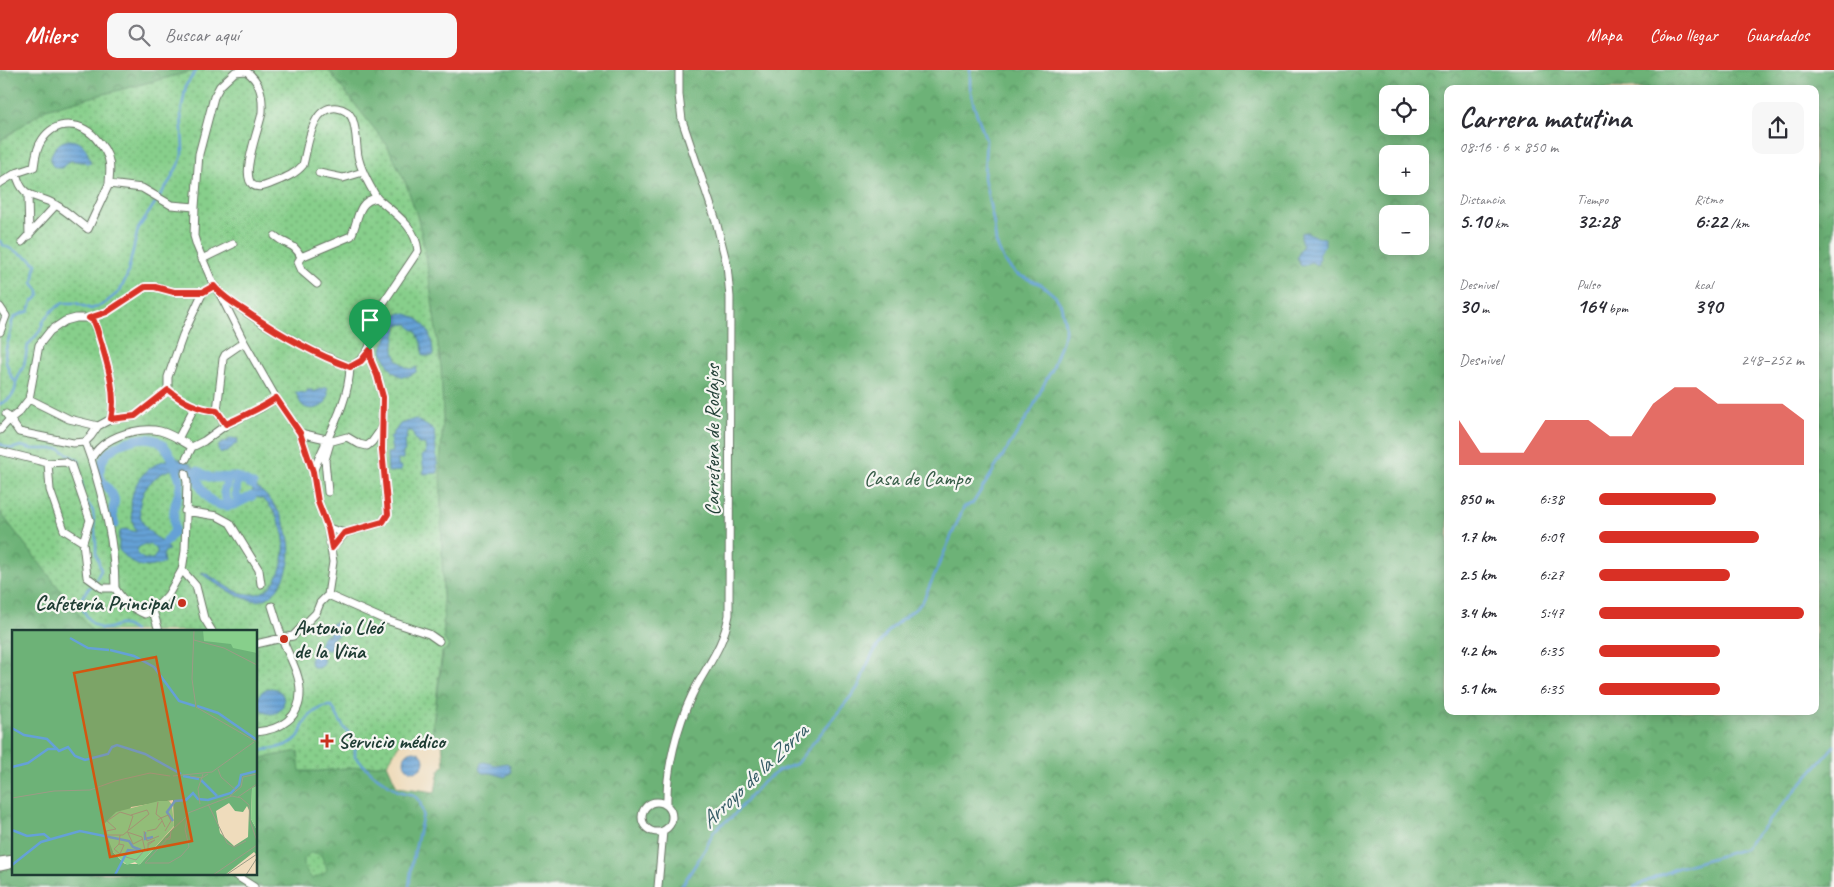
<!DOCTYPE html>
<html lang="es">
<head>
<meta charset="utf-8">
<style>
  body { margin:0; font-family:Caveat,sans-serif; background:#f7f7f7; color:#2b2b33; height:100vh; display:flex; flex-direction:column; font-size:19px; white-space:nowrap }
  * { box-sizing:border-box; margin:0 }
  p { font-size:16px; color:#7c7c81 }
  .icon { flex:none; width:28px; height:28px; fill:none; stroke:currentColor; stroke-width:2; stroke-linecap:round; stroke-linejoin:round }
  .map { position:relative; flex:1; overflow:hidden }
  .sheet { position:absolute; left:1444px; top:15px; width:375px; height:630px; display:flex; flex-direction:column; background:#fff; border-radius:10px; box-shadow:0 2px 12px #0003 }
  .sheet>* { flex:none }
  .buttons { position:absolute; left:1379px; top:15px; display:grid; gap:10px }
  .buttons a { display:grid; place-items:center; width:50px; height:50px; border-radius:10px; background:#fff; box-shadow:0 2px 12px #0003; font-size:25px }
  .pin { position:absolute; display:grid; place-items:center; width:42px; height:42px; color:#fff; margin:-51px -21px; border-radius:50% 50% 50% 0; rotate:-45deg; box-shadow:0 0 5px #0007 }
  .pin .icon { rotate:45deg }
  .round { display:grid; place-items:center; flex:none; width:52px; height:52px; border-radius:10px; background:#f7f7f7 }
  .overview { display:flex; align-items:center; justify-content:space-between; height:85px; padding:0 15px }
  h1 { font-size:28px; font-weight:700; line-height:38px }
  .metrics { display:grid; grid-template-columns:repeat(3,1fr); gap:8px; height:85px; padding:5px 15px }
  .metrics div { display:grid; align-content:center }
  .metrics b { font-size:21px; font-weight:700 }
  .metrics small { font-size:14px; font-weight:400 }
  .metrics p { font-size:14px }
  .chart { height:140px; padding:10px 15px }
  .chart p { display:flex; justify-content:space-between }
  .chart svg { width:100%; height:90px; margin-top:5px; fill:#d93025; opacity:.7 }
  ul { padding:0 15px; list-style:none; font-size:16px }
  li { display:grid; grid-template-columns:80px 60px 1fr; align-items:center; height:38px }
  li i { height:12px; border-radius:6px; background:#d93025 }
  header { display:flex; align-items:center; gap:30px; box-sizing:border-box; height:70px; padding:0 25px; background:#d93025; color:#fff }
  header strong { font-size:24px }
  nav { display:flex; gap:28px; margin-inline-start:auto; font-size:18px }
  .search { width:350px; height:45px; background:#f7f7f7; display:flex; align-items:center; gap:12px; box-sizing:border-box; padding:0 18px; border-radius:10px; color:#7c7c81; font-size:19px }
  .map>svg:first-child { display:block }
  .forest { fill:url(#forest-crowns); stroke:#467856; fill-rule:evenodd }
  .park { fill:url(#park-dots); stroke:#538660 }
  .water { fill:url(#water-rules); stroke:#426f85; fill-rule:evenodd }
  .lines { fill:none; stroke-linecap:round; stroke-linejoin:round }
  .stream { stroke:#65a1d6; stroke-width:2.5 }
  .canal { stroke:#65a1d6; stroke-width:9 }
  .street-casing { stroke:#687564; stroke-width:9 }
  .street { stroke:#fff; stroke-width:7 }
  .route-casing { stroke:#fff; stroke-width:10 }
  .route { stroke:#d93025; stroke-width:6 }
  .poi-dot { fill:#c8321e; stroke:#f6f6f2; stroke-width:2 }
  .labels { text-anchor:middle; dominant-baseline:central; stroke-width:4.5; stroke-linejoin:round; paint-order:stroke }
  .street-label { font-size:21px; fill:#1f3d34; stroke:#f6f6f2 }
  .park-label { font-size:21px; fill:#345a45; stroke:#f6f6f2 }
  .poi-label { font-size:21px; font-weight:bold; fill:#1f3d34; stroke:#f6f6f2; text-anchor:start }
  .water-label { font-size:22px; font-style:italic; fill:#345b65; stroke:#f6f6f2 }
  .inset-river { fill:none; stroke:#65a1d6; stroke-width:2.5 }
  .inset-road { fill:none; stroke:#9c9c86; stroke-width:1 }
  .view { fill:#d45610; fill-opacity:0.15; stroke:#d45610; stroke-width:2.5 }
  .inset-edge { fill:none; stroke:#1f3d34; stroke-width:2.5 }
</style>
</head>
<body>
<header>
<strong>Milers</strong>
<div class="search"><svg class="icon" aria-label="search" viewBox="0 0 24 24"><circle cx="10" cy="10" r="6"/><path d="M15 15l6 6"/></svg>Buscar aquí</div>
<nav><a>Mapa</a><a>Cómo llegar</a><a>Guardados</a></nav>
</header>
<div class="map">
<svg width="1834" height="817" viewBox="0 0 1834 817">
  <defs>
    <pattern id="forest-crowns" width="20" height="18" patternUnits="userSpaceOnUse" patternTransform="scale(1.25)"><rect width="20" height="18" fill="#6db277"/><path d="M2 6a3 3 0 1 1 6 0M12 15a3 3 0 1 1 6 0" fill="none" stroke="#599262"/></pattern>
    <pattern id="park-dots" width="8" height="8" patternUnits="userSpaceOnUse" patternTransform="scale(1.25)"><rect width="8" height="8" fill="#87cf8b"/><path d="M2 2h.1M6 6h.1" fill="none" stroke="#6ea972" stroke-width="1.8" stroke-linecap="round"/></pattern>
    <pattern id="water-rules" width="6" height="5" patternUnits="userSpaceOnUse" patternTransform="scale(1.25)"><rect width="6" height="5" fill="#65a1d6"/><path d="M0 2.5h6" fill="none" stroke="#5384ae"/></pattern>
  </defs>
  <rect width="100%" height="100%" fill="#f6f6f2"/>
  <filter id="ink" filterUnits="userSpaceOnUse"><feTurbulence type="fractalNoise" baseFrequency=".02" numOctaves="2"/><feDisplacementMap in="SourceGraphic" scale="10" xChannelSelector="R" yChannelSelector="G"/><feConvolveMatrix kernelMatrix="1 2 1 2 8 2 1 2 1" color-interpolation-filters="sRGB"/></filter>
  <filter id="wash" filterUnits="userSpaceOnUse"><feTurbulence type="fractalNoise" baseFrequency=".0096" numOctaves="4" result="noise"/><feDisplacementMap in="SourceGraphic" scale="20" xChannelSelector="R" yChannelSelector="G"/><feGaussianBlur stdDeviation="1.12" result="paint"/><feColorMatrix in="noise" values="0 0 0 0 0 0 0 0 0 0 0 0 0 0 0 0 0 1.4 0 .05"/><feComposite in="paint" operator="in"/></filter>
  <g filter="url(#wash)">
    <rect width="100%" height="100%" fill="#efdcbc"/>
    <path class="forest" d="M 0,0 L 197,0 L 46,39 L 0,71 Z
      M 328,0 L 1834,0 L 1834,817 L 0,817 L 0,442 L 92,561 L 14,561 L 14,803 L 256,803 L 256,689 L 298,681 L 301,701 L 319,701 L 387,694 L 397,717 L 435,722 L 439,701 L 444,695 L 442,671 L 431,671 L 443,581 L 449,577 L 444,569 L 441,443 L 440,395 L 443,348 L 441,298 L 426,186 L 418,149 L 406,114 L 387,75 ZM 1448,19 L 1815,19 L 1815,641 L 1448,641 ZM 1388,24 L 1420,24 L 1420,56 L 1388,56 ZM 1388,84 L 1420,84 L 1420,116 L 1388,116 ZM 1388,144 L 1420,144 L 1420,176 L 1388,176 Z"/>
    <path class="park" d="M 197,0 L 328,0 L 387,75 L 406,114 L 418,149 L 426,186 L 441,298 L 443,348 L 440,395 L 441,443 L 444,569 L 449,577 L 442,582 L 431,671 L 400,673 L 387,694 L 319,701 L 300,701 L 298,681 L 256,689 L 256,561 L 92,561 L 0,442 L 0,71 L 46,39 Z
      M 310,783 L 316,783 L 321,785 L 327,799 L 325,803 L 312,809 L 304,797 L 304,789 Z"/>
    <path class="water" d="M 68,70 C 84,70 87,80 91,93 L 87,94 L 85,92 C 73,93 72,86 62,98 C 43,101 50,73 68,70 Z
      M 1307,162 L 1316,167 L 1325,168 L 1325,176 L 1319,182 L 1320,188 L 1317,195 L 1311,192 L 1303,196 L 1300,195 L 1297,187 L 1303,175 L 1301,171 L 1301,163 Z
      M 401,243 C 424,246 433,264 433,286 L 423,286 L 422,275 L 416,260 L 413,260 L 408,254 L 397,255 C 396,270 388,284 403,295 C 408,299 410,300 417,297 L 416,302 C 402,312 392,304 386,290 C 384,287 382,282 382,279 C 383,275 386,271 387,267 C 389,261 387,254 390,248 Z
      M 327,317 C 328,321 329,325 327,329 C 324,338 311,342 303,336 C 299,333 299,327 295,322 L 307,323 L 307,320 L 313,320 L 313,322 Z
      M 415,349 L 434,360 L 438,403 L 424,404 L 422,385 L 426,384 L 425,374 L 418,374 L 417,370 L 415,370 L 412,361 L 407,361 L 406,371 L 404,371 L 405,381 L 403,382 L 403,389 L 398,389 L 398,396 L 401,396 L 401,401 L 388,402 L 387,383 L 392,382 L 390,368 L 400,354 Z
      M 232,368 L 238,369 L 237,374 L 234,375 L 228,382 L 221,383 L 218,380 L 219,375 Z
      M 172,388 C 181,388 192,393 197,401 L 196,404 C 190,402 184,399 177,399 C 154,400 134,426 141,448 C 145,462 161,469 169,480 L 165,481 L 163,486 L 164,493 C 142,501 134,496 119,480 L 119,465 L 121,460 L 125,459 L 136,462 C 123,428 136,397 172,388 ZM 145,474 L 151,475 L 157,480 L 157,483 L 153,489 L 144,489 L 138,485 L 137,480 L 139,477 Z
      M 253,415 C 285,435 302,482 280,515 C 276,521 270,527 263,530 C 247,535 213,513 201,503 L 203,502 C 217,509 233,523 248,524 C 276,528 286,492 284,470 C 283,459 275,440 266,432 C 262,428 256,427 252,426 Z
      M 338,551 L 342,554 L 344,560 L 332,569 L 330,580 L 325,580 L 320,575 L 321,569 L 325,565 L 329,565 L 331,554 Z
      M310 591a7 7 0 1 1 14 0a7 7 0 1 1-14 0Z
      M258 631a13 13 0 1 1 26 0a13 13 0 1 1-26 0Z
      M404 691a10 10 0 1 1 20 0a10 10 0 1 1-20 0Z
      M 484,692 L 496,695 L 507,693 L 510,696 L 511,702 L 505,707 L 491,703 L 482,703 L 479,699 L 481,693 Z"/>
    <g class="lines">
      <path class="stream" d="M 0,171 L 3,175 L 31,189 L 36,194 L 33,213 L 39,221 L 39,226 L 32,232 L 29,241 L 16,246 L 12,251 C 12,270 0,279 8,298 C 10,304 11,308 16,312 C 16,324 11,329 0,334
        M 16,312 L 24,295 L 28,275 L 40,261 L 44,250 L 54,239 L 63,233 L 76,233 L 91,239 L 104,234 L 120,221 L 127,206 L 138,159 L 171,109 L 181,89 L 183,79 L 181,43 L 186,15 L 197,0
        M 0,374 L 11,379 L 21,376 L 32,379 L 60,379 L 79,391 L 79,402 L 83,420
        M 87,432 L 93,441 L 96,473 L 96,484 L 101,500 L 95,512
        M 92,515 C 88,519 84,523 82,528 C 80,539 90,554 100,558 C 114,563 116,546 134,561
        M 256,681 C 270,679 287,678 297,668 C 301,665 301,659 304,654 C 309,644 321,635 332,636 L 344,658 L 352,666 L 355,673 L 355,687 L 373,704 L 398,721 L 414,725 L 420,732 L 423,744 L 412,793 L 409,817
        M 681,817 L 706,778 L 714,761 L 723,753 L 731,748 L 763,712 L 778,701 L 796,694 L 856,620 C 862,612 863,603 867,595 C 872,584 881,571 888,562 C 898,549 914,543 923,531 L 964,437 L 973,433 L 1031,341 L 1047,308 L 1052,300 L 1065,263 L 1065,254 L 1061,235 L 1056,227 L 1042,215 L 1016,204 L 1004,191 L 996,173 L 994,154 L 984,108 L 986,70 L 974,36 L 970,17 L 970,0
        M 1634,817 L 1677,798 L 1744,779 L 1834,676"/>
      <path class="canal" d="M 197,401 L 211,408 L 237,407 L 253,415
        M 196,404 C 201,422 212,440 233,435 C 239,433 246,429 252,426
        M 237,407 L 236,425 L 239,432
        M 228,408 L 224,423 L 229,435
        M 115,454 C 113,449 112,444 113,439 C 113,435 116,432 114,428 C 110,416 98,414 100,399 C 102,387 110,379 121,374 C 148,363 164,366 175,395 C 176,400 179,405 180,410 C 182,420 175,430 174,440 C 173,447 175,455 174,462 L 165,473"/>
    </g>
  </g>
  <g filter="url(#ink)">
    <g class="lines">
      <defs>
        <path id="street" d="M 246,1 C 260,11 263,25 262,42 C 261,56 227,132 270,114 C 282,109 295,105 303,95 C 308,77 311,35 337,38 C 343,39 349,42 352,48 C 357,60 356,74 358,86 C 361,101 369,115 377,128 C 394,143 416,156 418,181 L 379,239 C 366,265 380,280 350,297 L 311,280 L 262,253 L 220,224 L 214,216 L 197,176 L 194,166 L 195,137 L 199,84 L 214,27 L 220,16 L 235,2 Z
          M 319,103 L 343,108 L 363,102
          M 0,113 L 16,103
          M 109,114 L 88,159 C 77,151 67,141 56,135 C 35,123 23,131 16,103 L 34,97 C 35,88 37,77 42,70 C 56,49 83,51 98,71 C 103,77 108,83 109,91 C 111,98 109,107 109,114 L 142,118 L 171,135 L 195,137
          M 28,125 L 29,166
          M 275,166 C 286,176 294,172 301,187
          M 22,172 L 56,135
          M 202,189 L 233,174
          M 317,214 L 302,201 L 298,192 L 301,187 L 351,166 C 359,151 356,131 377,128
          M 220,224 L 244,272 L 276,328 L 300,363 L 313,402 L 318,432 L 328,458 L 345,463 L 383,452 L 388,443 L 382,380 L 383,327 L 377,305 L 371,291 L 370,280
          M 0,237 L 6,246 L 0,262
          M 168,320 C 183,332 197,339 217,341
          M 29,329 L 39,275 L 50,261 L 65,251 L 76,248 L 89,248
          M 111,349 C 118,322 105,286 97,259 L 94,251 L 89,248 L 107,242 L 145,217 L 155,217 L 175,222 L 203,222
          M 226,355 L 217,341 L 223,289 L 225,285 L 244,272
          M 0,360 L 10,349 L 6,344
          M 300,363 L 326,369
          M 178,369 L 195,336
          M 85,372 L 91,366 L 98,356
          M 325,373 L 347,367 L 359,374 L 367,376 L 372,372 L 382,358
          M 0,381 L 48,393 L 65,392 L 71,395 L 90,450 L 83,472 L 64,460 L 50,420 L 48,393
          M 91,389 L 85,372 L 73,373 L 19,362 L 10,349 L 19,342 L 29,329 L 69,349 L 98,356 L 111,349 L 135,346 L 168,320 L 168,307 L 183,265 L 203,222 L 214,216
          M 186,389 L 192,377 L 204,371 L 226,355 L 261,338 L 276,328
          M 313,402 C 326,368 349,334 350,297
          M 328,422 L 325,390 L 330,373
          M 185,441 L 217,446 L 230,453 L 259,500 L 261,514
          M 83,472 L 87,507 L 102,518 L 115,518 C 123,531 131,538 145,544 L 153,541 L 159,561
          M 332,478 L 345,463
          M 182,500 L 196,516 L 204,548 L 212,561
          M 115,518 C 115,473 104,432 91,389 C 95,382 100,376 107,372 C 121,363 144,357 160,361 C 172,364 182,371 192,377
          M 328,525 L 333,492 L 328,458
          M 272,536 L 282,568 L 293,566 L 316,543 L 320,533 L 328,525 L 383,549 L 429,564 L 439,571
          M 153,541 L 168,525 L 182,500 L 185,481 L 187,412 L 185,403
          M 256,574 L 282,568 C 288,585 300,603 300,621 C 301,648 280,660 256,662
          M642 747a15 15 0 1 1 30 0a15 15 0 1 1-30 0Z
          M 667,734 C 666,700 677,656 692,625 C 706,596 723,579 729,545 L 730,227 L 727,195 L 716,151 L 682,50 L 679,25 L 679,0
          M 0,791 L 14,789
          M 0,797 L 14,794
          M 232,803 L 254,817
          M 658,817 L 663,761"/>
      </defs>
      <use href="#street" class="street-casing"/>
      <use href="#street" class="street"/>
    </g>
  </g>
  <g class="lines" filter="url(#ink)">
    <defs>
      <path id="route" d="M 214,216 C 222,226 233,233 244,240 C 277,263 312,283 350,297 L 361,291 L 370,280 L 371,291 L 377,305 L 383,327 L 382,380 L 388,444 L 383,452 L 344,463 L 332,478 L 328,458 L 318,432 L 313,402 L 300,363 L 276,328 C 260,339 243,346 226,354 L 217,341 C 197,339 183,332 168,320 L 135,346 L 111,349 C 118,322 105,286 97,259 L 94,251 L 89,248 L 107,242 L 145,217 L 155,217 L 174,222 L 203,222 Z"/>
    </defs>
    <use href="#route" class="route-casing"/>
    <use href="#route" class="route"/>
  </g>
  <g class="poi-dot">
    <circle cx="182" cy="533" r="5"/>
    <circle cx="284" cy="569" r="5"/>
    <path d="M324.5 663.5h5v5h5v5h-5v5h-5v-5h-5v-5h5z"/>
  </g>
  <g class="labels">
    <g class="street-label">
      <text transform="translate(712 370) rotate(-90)">Carretera de Rodajos</text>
    </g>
    <g class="park-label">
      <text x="917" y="408">Casa de Campo</text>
    </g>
    <g class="poi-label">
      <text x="172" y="533" text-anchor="end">Cafetería Principal</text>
      <text x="294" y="557">Antonio Lleó<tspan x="294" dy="24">de la Viña</tspan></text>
      <text x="338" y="671">Servicio médico</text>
    </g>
    <g class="water-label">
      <text transform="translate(754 706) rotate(-44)">Arroyo de la Zorra</text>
    </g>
  </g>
  <g transform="translate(12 560)">
    <rect width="245" height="245" fill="#efdcbc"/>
    <path d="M 0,0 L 245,0 L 245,156 L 240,159 L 239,189 L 245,200 L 245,225 L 242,222 L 213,245 L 0,245 ZM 161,170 L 162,197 L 128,234 L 113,234 L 101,222 L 119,177 ZM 217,173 L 223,181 L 231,182 L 235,176 L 237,180 L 236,207 L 222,216 L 208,203 L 204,181 Z" fill="#6db277" fill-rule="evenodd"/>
    <path d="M 191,0 L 245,0 L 245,23 L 221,18 L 219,14 L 192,11 ZM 245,156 L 245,200 L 239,189 L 240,158 ZM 147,171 L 157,171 L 160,175 L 162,196 L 127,235 L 123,232 L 115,235 L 101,222 L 91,195 L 104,182 Z" fill="#87cf8b"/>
    <path class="inset-river" d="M 58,8 L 76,18 L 97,20M 98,20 L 122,26 L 142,37 L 167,71 L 183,76M 185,76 L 206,83 L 245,110M 0,98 L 12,105 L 35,109 L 47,121 L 56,117 L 63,126 L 73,130 L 96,124 L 100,117 L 105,115 L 133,124 L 169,144M 0,137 L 16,133 L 36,119 L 44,119M 171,146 L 187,149M 189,150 L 205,166M 161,191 L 155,182 L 163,171 L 174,170 L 181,163 L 186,169 L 196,170 L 219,163 L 227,155 L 229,145 L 245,141M 0,200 L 15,206 L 32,204 L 38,209M 133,202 L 133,209 L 141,207M 0,235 L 29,212 L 68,201 L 117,211 L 121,217 L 129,220M 103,245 L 116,220 L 125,221"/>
    <path class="inset-road" d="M 182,0 L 180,49 L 184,77 L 245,112M 182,10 L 212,18 L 245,35M 206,139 L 209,147 L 225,161M 161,146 L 200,142 L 242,112M 178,146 L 190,148 L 196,144M 218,166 L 229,157 L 231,147 L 245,144M 226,167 L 245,154M 0,168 L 42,161 L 78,160 L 103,151 L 138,143 L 158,146M 188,174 L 186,159 L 191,144M 196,174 L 215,213 L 222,217 L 234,211M 108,182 L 121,186 L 116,201 L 111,205 L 95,205 L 94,201 L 104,199 L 95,191 ZM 146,190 L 149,188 L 144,184 L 146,172M 117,200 L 137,184 L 135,180 L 119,185M 132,201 L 135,211 L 147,206M 135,201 L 144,199 L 150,191M 153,201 L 159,191 L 156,185 L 149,188 L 153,197M 115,202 L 130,207 L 133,220M 116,203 L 121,214 L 131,209M 153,209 L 158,209 L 159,201 L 174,187M 107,214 L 112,215 L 108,224 L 102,219 L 107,214 L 108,205M 132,220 L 136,221 L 136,215 L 143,210 L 136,213 L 136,215M 114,227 L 124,230 L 131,222M 133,233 L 157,233M 133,233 L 158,206M 157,233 L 169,226 L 177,217 L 173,199 L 176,183 L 220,166 L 229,168 L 237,175 L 238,191 L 245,211M 201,245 L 245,215M 214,245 L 245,224M 234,245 L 245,228"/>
    <path class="view" d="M 144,27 L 180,211 L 98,227 L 62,43 Z"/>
    <rect width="245" height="245" class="inset-edge"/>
  </g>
</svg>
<div class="buttons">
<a><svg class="icon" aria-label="locate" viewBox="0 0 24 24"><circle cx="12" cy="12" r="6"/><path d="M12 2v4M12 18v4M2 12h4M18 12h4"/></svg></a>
<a>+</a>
<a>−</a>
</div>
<div class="pin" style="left:370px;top:280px;background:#1e9e55"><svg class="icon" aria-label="arrive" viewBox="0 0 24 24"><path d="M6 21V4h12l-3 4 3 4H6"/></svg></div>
<section class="sheet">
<div class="overview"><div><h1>Carrera matutina</h1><p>08:16 · 6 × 850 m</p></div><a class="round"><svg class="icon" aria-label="share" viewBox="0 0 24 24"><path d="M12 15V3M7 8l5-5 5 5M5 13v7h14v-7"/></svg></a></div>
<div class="metrics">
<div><p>Distancia</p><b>5.10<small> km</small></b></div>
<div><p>Tiempo</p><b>32:28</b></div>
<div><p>Ritmo</p><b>6:22<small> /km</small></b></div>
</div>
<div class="metrics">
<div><p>Desnivel</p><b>30<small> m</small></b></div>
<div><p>Pulso</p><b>164<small> bpm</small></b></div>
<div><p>kcal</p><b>390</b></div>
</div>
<div class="chart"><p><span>Desnivel</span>248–252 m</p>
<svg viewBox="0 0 160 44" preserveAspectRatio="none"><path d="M0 44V22L10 38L20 38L30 38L40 22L50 22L60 22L70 30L80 30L90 14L100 6L110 6L120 14L130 14L140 14L150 14L160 22V44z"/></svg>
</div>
<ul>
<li><b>850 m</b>6:38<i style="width:57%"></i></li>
<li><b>1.7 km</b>6:09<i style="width:78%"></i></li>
<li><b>2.5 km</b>6:27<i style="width:64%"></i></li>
<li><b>3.4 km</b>5:47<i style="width:100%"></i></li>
<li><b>4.2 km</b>6:35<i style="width:59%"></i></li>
<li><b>5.1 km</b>6:35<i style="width:59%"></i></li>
</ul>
</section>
</div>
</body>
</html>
